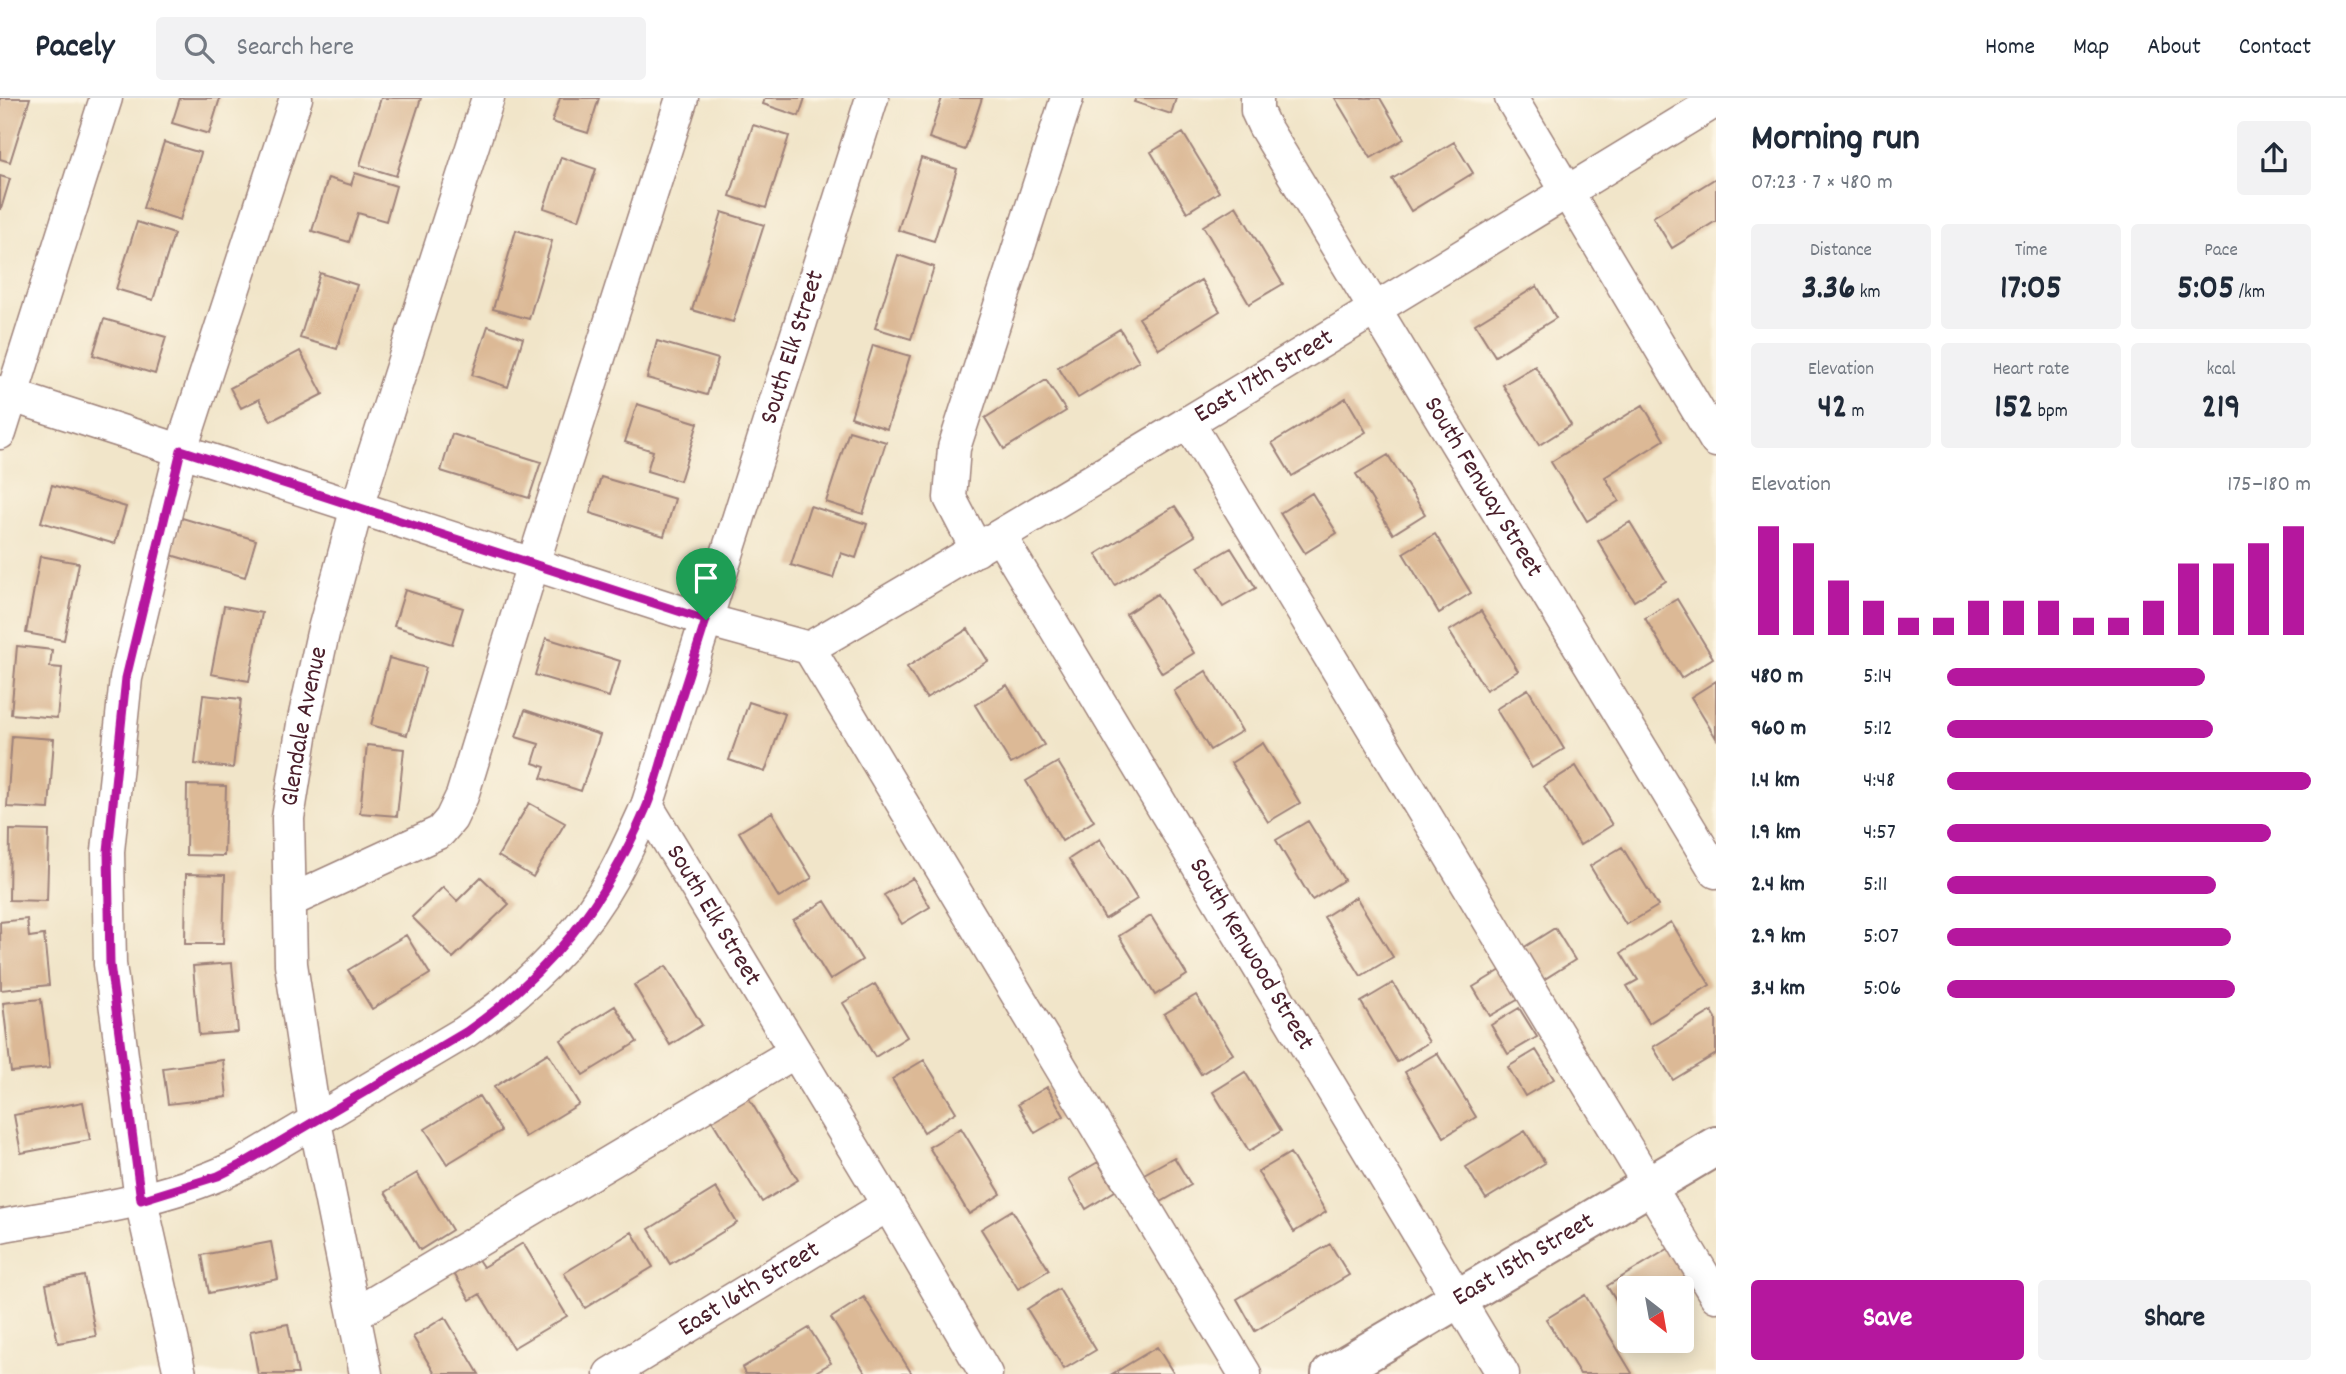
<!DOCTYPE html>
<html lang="en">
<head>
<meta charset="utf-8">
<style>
  body { margin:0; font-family:Dekko,sans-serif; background:#f2f2f3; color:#1f2937; height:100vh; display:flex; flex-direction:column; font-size:26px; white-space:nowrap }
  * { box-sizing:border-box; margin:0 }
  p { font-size:23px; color:#747a83 }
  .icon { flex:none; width:38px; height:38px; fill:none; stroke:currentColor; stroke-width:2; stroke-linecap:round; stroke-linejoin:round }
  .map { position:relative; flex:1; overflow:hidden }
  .drawer { display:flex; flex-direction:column; background:#fff; width:630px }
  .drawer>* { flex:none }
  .needle { width:46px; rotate:149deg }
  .tools { position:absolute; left:1617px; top:1178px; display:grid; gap:14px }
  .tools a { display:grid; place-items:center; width:77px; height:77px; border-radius:7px; background:#fff; box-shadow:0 4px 18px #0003; font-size:35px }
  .pin { position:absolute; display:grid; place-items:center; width:60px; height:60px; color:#fff; margin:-72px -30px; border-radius:50% 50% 50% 0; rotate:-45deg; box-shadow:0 0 7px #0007 }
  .pin .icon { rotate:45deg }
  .round { display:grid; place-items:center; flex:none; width:74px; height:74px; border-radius:7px; background:#f2f2f3 }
  .headline { display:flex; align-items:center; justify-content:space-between; height:119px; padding:0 35px }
  h1 { font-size:38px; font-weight:700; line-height:52px }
  .stats { display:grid; grid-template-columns:repeat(3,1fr); gap:10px; height:119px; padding:7px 35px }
  .stats div { display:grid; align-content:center; border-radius:7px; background:#f2f2f3; text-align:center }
  .stats b { font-size:35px; font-weight:700 }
  .stats small { font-size:19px; font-weight:400 }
  .stats p { font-size:19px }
  .chart { height:196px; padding:14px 35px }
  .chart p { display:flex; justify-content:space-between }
  .chart svg { width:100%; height:126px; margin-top:7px; stroke:#b5179e; stroke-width:6 }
  .cta { display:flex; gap:14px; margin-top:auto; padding:14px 35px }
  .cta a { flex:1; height:80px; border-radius:7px; background:#b5179e; color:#fff; font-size:28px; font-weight:700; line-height:80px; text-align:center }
  .cta a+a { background:#f2f2f3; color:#1f2937 }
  ul { padding:0 35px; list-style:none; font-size:23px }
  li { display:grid; grid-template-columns:112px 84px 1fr; align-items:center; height:52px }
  li i { height:18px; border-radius:9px; background:#b5179e }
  header { display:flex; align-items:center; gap:42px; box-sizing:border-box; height:98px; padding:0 35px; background:#fff; border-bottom:2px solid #e0e1e3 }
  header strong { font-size:33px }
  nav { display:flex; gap:38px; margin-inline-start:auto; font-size:24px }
  .search { width:490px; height:63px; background:#f2f2f3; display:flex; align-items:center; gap:18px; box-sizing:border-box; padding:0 24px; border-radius:7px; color:#747a83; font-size:26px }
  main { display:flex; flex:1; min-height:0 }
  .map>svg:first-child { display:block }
  .building { fill:#dcb996 }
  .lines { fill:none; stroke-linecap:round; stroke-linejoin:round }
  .minor-casing { stroke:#9e827a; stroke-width:35 }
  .major-casing { stroke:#9e827a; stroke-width:42 }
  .minor { stroke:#fff; stroke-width:32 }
  .major { stroke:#fff; stroke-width:38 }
  .route-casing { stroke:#fff; stroke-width:14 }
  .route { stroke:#b5179e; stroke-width:9 }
  .labels { text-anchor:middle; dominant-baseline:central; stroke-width:6; stroke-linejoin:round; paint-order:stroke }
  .street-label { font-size:26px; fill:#4a1f2b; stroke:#fcf5e5 }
</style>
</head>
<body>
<header>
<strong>Pacely</strong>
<div class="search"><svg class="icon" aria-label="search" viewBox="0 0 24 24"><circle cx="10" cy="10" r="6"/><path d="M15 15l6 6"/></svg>Search here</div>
<nav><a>Home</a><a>Map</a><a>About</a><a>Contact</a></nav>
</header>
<main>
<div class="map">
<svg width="1716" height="1276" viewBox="0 0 1716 1276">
  <rect width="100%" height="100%" fill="#fcf5e5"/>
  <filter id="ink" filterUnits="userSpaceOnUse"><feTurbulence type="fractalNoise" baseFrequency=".0143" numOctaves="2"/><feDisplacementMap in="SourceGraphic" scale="14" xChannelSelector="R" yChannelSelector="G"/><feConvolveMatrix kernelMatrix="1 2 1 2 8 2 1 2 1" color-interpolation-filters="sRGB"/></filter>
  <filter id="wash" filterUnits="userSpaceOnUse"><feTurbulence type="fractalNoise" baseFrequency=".00686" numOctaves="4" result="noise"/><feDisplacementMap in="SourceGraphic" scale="28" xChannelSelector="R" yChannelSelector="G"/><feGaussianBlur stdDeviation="1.57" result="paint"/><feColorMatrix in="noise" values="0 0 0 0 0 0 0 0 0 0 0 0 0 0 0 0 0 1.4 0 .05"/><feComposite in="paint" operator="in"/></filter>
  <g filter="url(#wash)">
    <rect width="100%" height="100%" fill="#f1e5c9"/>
    <g id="blocks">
      <path class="building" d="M 0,0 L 30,0 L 10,64 L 0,61 Z
        M 180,0 L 220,0 L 209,36 L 172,25 Z
        M 381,0 L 421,0 L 396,78 L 360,67 Z
        M 560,0 L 599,0 L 588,35 L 552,24 Z
        M 765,0 L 805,0 L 799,18 L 763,6 Z
        M 942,0 L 982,0 L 965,52 L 929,40 Z
        M 1136,0 L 1176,0 L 1171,16 L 1134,4 Z
        M 1335,0 L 1380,0 L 1404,41 L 1371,60 Z
        M 753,27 L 789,38 L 766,110 L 730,98 Z
        M 1183,35 L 1219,94 L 1187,114 L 1151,54 Z
        M 164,44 L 201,55 L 180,122 L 143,110 Z
        M 1454,44 L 1473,75 L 1411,113 L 1392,81 Z
        M 561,59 L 596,71 L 579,122 L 544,110 Z
        M 921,60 L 957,71 L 934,143 L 898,132 Z
        M 355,75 L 396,88 L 386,123 L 358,115 L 349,144 L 312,133 L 328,80 L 351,87 Z
        M 0,78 L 10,81 L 1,111 L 0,111 Z
        M 1716,80 L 1716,123 L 1672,150 L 1653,119 Z
        M 1236,108 L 1283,186 L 1249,206 L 1203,128 Z
        M 722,114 L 764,127 L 733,224 L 692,212 Z
        M 137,124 L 174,136 L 153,202 L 116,191 Z
        M 516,132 L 552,143 L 529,221 L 493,211 Z
        M 898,157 L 934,169 L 911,241 L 875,230 Z
        M 320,175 L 357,187 L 337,251 L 300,240 Z
        M 1201,182 L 1220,213 L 1159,251 L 1139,220 Z
        M 1537,188 L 1556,220 L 1495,258 L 1475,226 Z
        M 104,221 L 166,239 L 155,276 L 93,257 Z
        M 488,228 L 523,240 L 508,289 L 472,277 Z
        M 1120,231 L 1139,263 L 1078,300 L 1058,269 Z
        M 657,243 L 718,261 L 707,297 L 647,280 Z
        M 873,247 L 910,258 L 887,331 L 851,319 Z
        M 300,253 L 323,296 L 271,323 L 259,301 L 241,310 L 230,290 Z
        M 1535,268 L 1571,327 L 1539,347 L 1503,287 Z
        M 1046,282 L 1066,313 L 1004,351 L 985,320 Z
        M 1346,300 L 1366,334 L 1292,378 L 1272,345 Z
        M 637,306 L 698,325 L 680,383 L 647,373 L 653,353 L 625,344 Z
        M 1643,307 L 1664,342 L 1605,379 L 1619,403 L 1587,423 L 1551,364 Z
        M 849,333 L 886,344 L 863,416 L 826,404 Z
        M 452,336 L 541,364 L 529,400 L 441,373 Z
        M 1388,357 L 1425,416 L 1393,436 L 1356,376 Z
        M 601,379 L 675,401 L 664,438 L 590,415 Z
        M 52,387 L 126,409 L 115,446 L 41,424 Z
        M 1312,395 L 1337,435 L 1305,455 L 1280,415 Z
        M 810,408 L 867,426 L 856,460 L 841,455 L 833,480 L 791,467 Z
        M 1175,408 L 1195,438 L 1115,487 L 1096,456 Z
        M 182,420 L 256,442 L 245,479 L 171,457 Z
        M 1630,424 L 1666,483 L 1634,503 L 1598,443 Z
        M 1435,436 L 1471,495 L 1439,515 L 1403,455 Z
        M 1231,450 L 1256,490 L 1223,509 L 1198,469 Z
        M 40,458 L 79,465 L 64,542 L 26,535 Z
        M 405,492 L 463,510 L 452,546 L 394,528 Z
        M 1157,496 L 1194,555 L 1162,575 L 1126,516 Z
        M 1677,501 L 1713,560 L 1681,580 L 1645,520 Z
        M 224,508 L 262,515 L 249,583 L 211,576 Z
        M 1481,513 L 1518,573 L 1486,592 L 1449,533 Z
        M 968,531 L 988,563 L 926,600 L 907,569 Z
        M 546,540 L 620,563 L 609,599 L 535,577 Z
        M 17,548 L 52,552 L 50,569 L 62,570 L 57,620 L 11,616 Z
        M 389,560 L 426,570 L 407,637 L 371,627 Z
        M 1206,573 L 1242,633 L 1210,652 L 1174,593 Z
        M 1716,583 L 1716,640 L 1691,599 Z
        M 1007,587 L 1044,647 L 1011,666 L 975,607 Z
        M 1528,591 L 1564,651 L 1532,670 L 1496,611 Z
        M 203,597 L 241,601 L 233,670 L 195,666 Z
        M 749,604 L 785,616 L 765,674 L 729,662 Z
        M 525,612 L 600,637 L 581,693 L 541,680 L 545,669 L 533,665 L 539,646 L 516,639 Z
        M 12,638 L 54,641 L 49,711 L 7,709 Z
        M 1263,645 L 1300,705 L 1268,724 L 1231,665 Z
        M 367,647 L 404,651 L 397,718 L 360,715 Z
        M 1058,664 L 1094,723 L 1062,743 L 1026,683 Z
        M 1576,668 L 1612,727 L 1580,747 L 1544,688 Z
        M 187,687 L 226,688 L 224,758 L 186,757 Z
        M 529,705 L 565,725 L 533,779 L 498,758 Z
        M 772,714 L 812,780 L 779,800 L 739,734 Z
        M 1308,723 L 1344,782 L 1312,802 L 1276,742 Z
        M 10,732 L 49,733 L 47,803 L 9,802 Z
        M 1100,741 L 1137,801 L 1105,821 L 1069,761 Z
        M 1622,749 L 1658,808 L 1626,827 L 1590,768 Z
        M 186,776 L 225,777 L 223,846 L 185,846 Z
        M 481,779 L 509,806 L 453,860 L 412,819 L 443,789 L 457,803 Z
        M 913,780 L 930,809 L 902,826 L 884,797 Z
        M 1356,799 L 1393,859 L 1361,878 L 1324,819 Z
        M 825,803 L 862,862 L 830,882 L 793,822 Z
        M 1151,818 L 1187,877 L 1155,897 L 1119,838 Z
        M 27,821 L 29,839 L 44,837 L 49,887 L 1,892 L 0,824 Z
        M 1671,824 L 1710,887 L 1649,925 L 1627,888 L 1638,882 L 1621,855 Z
        M 1555,830 L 1575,862 L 1543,882 L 1523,850 Z
        M 406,837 L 430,876 L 372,911 L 348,872 Z
        M 232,865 L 238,934 L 199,937 L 193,868 Z
        M 666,868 L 702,927 L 670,947 L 634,887 Z
        M 1501,872 L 1519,901 L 1490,918 L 1473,889 Z
        M 1393,885 L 1429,944 L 1397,964 L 1361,904 Z
        M 875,886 L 907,939 L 875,959 L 843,905 Z
        M 1196,897 L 1233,956 L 1201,976 L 1164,916 Z
        M 41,901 L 50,970 L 11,974 L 3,905 Z
        M 615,908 L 637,944 L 583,977 L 561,942 Z
        M 1519,910 L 1537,939 L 1508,956 L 1491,927 Z
        M 1712,913 L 1716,920 L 1716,956 L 1673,982 L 1653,949 Z
        M 1536,952 L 1554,981 L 1525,998 L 1508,969 Z
        M 548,955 L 579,1006 L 525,1039 L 494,989 Z
        M 1437,955 L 1476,1019 L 1444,1039 L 1405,974 Z
        M 223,962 L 227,999 L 168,1006 L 163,970 Z
        M 924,962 L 956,1014 L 924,1034 L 892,981 Z
        M 1245,974 L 1281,1033 L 1249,1053 L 1213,994 Z
        M 1047,989 L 1064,1018 L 1035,1035 L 1018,1006 Z
        M 479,998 L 501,1033 L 447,1066 L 425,1031 Z
        M 748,999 L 798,1082 L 762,1104 L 711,1021 Z
        M 83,1004 L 90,1042 L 21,1055 L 14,1017 Z
        M 961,1030 L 1001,1096 L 969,1116 L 929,1049 Z
        M 1525,1033 L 1545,1065 L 1486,1101 L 1466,1069 Z
        M 1290,1055 L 1326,1114 L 1294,1134 L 1258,1074 Z
        M 1174,1059 L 1191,1087 L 1161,1104 L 1144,1076 Z
        M 1098,1064 L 1115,1093 L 1086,1111 L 1069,1081 Z
        M 417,1075 L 452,1132 L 420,1152 L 385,1094 Z
        M 716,1090 L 737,1125 L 670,1166 L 649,1131 Z
        M 1012,1112 L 1049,1172 L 1018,1191 L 981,1131 Z
        M 632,1134 L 653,1169 L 585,1210 L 564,1175 Z
        M 271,1144 L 278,1181 L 209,1195 L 202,1157 Z
        M 523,1145 L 567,1218 L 513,1250 L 480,1196 L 470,1202 L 453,1174 L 477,1160 L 483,1169 Z
        M 1330,1146 L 1349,1177 L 1255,1233 L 1237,1201 Z
        M 1671,1149 L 1695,1188 L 1682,1196 L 1682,1190 L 1629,1190 L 1629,1224 L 1607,1188 Z
        M 84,1178 L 96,1238 L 58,1245 L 46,1186 Z
        M 1059,1191 L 1096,1252 L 1064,1271 L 1027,1211 Z
        M 1585,1197 L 1632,1275 L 1631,1276 L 1580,1276 L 1546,1221 Z
        M 864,1199 L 912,1276 L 866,1276 L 831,1220 Z
        M 445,1219 L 479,1276 L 435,1276 L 413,1239 Z
        M 288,1226 L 298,1276 L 258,1276 L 250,1233 Z
        M 809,1230 L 831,1265 L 812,1276 L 745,1276 L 742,1270 Z
        M 1157,1249 L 1174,1276 L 1112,1276 Z"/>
    </g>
  </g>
  <g filter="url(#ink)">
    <use href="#blocks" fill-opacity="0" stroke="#9e827a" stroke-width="2"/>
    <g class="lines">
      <defs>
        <g id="minor">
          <path id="s1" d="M 1257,0 L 1257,13 L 1264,28 L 1716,774"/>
          <path d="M 1511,0 L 1716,343"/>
          <path d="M 0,294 L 706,522 L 809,550"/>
          <path d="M 1188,324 L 1716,1198"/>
          <path d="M 0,335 L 106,0"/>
          <path id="s2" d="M 1000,438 L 1503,1276"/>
          <path d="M 977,452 L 950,400 L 954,350 L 1067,0"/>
          <path id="s3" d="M 809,550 C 1114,372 1414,187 1716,3"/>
          <path d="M 809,550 L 1245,1276"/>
          <path id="s4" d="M 647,708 L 888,1107 L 986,1276"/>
          <path d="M 290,803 L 440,734 L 451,721 L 462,698 L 533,466 L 682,0"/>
          <path id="s5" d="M 0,1128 C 83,1113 168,1103 244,1065 L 465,934 C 523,894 577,843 612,780 C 625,757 636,732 647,708 L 872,0"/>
          <path d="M 355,1216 L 795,954"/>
          <path d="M 180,1276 L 141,1102 L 110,866 L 108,753 L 126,580 L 181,352 L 296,0"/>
          <path id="s6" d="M 366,1276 L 315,1024 L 291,866 L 288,720 L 303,626 L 323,535 L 357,409 L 488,0"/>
          <path id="s7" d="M 610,1276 L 888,1107"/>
        </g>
        <g id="major">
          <path id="s8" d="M 1331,1276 L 1716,1048"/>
        </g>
      </defs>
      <use href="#minor" class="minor-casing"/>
      <use href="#major" class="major-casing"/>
      <use href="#minor" class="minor"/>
      <use href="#major" class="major"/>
    </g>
  </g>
  <g class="lines" filter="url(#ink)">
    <defs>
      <path id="route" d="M 181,352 L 706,522 C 693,563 680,603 667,644 C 661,666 655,689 646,710 C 605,806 551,874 466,934 L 244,1065 L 218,1078 L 141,1102 L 110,866 L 108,753 L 126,580 Z"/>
    </defs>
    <use href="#route" class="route-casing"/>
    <use href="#route" class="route"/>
  </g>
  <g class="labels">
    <g class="street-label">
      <text stroke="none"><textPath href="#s5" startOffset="1286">South Elk Street</textPath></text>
      <text stroke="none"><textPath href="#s3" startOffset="530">East 17th Street</textPath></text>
      <text stroke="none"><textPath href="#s1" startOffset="452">South Fenway Street</textPath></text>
      <text stroke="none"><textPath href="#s6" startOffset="656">Glendale Avenue</textPath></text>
      <text stroke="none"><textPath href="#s4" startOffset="128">South Elk Street</textPath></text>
      <text stroke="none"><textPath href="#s2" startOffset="488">South Kenwood Street</textPath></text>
      <text stroke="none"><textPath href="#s8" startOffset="224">East 15th Street</textPath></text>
      <text stroke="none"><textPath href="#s7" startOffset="163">East 16th Street</textPath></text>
    </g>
  </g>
</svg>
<div class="tools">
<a><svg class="needle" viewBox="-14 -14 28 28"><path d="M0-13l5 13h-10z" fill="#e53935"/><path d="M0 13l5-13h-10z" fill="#747a83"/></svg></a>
</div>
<div class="pin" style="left:706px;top:522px;background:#1e9e55"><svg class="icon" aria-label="arrive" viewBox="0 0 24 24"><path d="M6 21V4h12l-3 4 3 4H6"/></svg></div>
</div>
<section class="drawer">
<div class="headline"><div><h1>Morning run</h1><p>07:23 · 7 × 480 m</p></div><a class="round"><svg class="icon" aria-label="share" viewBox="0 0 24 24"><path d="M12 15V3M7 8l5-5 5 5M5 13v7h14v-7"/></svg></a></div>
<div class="stats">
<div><p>Distance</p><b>3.36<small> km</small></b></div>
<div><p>Time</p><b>17:05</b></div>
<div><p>Pace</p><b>5:05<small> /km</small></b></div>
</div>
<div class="stats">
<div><p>Elevation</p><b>42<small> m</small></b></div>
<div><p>Heart rate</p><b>152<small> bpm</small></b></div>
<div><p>kcal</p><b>219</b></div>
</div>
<div class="chart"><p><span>Elevation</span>175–180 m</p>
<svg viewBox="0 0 160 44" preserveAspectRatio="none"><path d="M5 44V6M15 44V12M25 44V25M35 44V32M45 44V38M55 44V38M65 44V32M75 44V32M85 44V32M95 44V38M105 44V38M115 44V32M125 44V19M135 44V19M145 44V12M155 44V6"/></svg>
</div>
<ul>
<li><b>480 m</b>5:14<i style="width:71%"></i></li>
<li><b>960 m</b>5:12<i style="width:73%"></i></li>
<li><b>1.4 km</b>4:48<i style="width:100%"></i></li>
<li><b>1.9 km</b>4:57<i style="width:89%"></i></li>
<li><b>2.4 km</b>5:11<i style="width:74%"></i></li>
<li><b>2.9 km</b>5:07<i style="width:78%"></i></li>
<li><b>3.4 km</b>5:06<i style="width:79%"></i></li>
</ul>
<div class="cta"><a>Save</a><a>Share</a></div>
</section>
</main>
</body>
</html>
